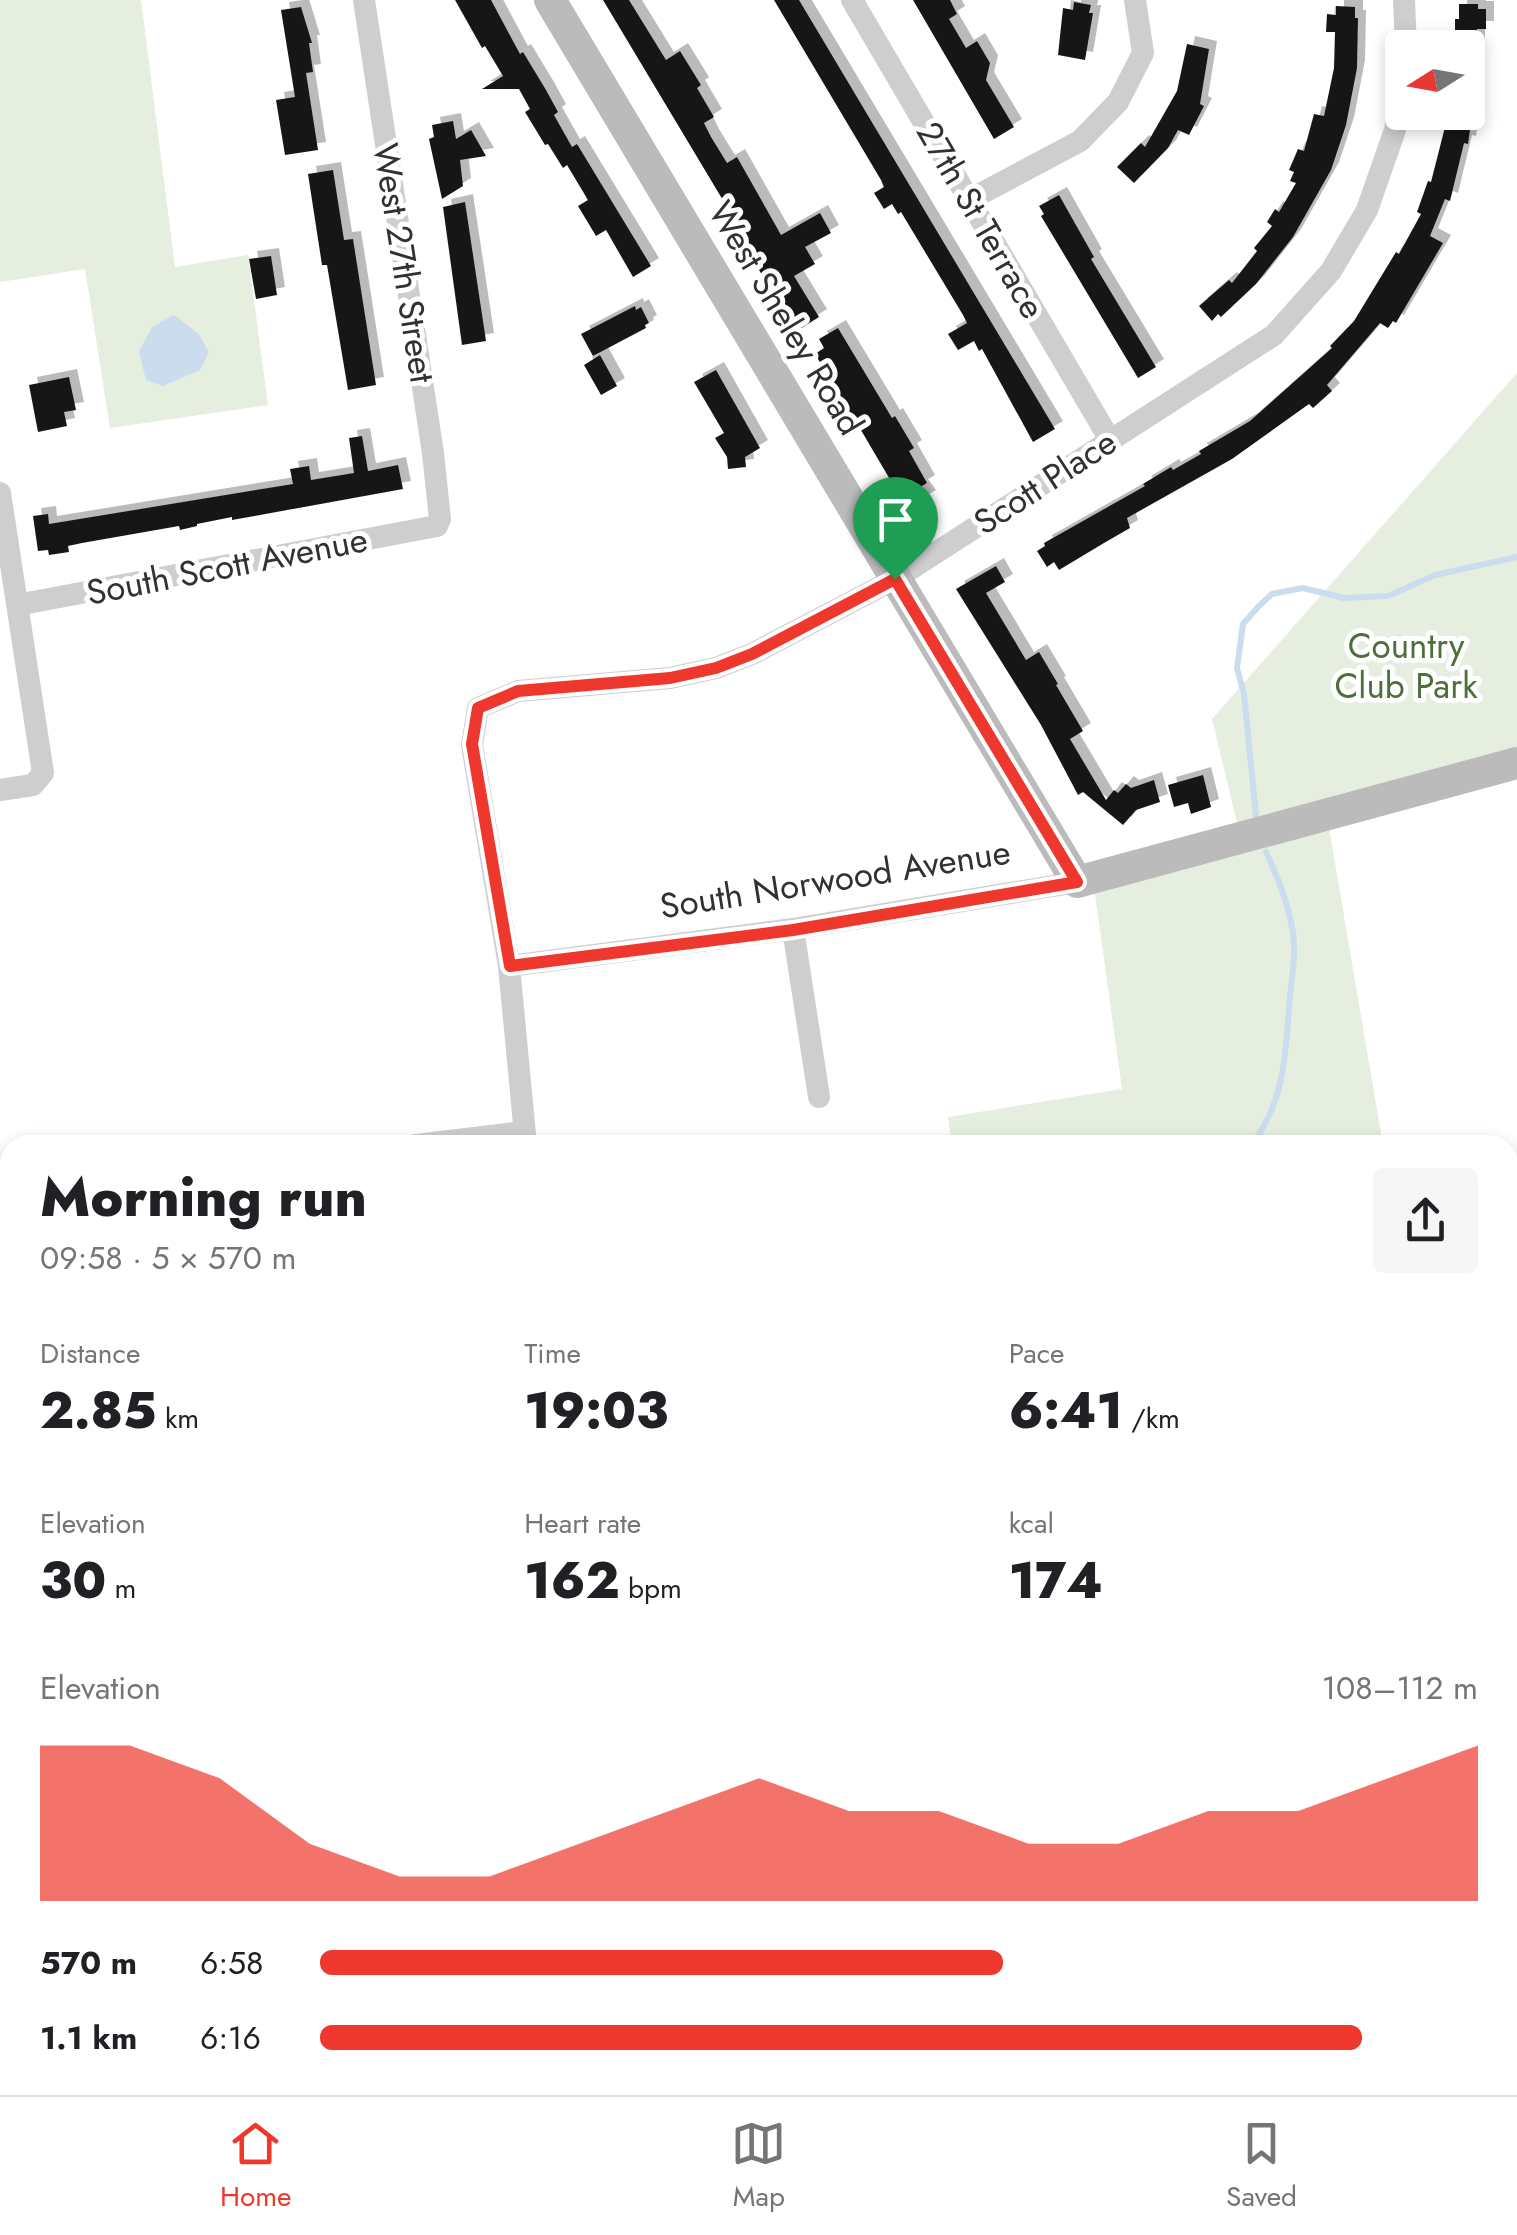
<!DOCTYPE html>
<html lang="en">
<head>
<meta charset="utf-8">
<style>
  body { margin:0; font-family:Jost,sans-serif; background:#f6f6f6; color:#202124; height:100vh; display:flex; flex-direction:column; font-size:38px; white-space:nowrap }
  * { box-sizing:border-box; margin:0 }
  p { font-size:32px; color:#757577 }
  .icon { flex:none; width:55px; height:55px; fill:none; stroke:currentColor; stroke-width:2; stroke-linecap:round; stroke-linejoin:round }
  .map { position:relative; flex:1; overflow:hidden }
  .details { position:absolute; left:0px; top:1135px; width:1518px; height:960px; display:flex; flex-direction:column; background:#fff; border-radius:30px 30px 0 0; box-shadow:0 5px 15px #0003 }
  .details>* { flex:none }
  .needle { width:65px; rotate:259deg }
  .tools { position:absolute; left:1385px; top:30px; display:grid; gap:20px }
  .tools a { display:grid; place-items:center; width:100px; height:100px; border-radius:10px; background:#fff; box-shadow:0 5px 15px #0003; font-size:50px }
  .pin { position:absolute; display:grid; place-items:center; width:85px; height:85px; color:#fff; margin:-102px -42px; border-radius:50% 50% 50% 0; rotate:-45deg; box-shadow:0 0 10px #0007 }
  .pin .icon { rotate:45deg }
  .round { display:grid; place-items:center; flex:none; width:105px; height:105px; border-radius:10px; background:#f6f6f6 }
  .summary { display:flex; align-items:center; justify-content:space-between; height:170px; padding:0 40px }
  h1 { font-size:55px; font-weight:800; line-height:75px }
  .stats { display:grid; grid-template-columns:repeat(3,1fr); gap:15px; height:170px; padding:10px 40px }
  .stats div { display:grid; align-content:center }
  .stats b { font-size:50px; font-weight:800 }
  .stats small { font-size:28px; font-weight:400 }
  .stats p { font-size:28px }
  .chart { height:280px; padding:20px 40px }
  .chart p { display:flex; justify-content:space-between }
  .chart svg { width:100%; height:180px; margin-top:10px; fill:#ef382d; opacity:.7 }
  ul { padding:0 40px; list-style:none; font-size:32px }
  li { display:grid; grid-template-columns:160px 120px 1fr; align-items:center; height:75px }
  li i { height:25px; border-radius:12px; background:#ef382d }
  .tabs { display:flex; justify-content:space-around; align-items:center; height:140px; border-top:2px solid #e0e0e0; background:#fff; font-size:28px; color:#757577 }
  .tabs a { display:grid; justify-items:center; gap:5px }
  .tabs .on { color:#ef382d }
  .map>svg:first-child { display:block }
  .green { fill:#e5eedf }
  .water { fill:#cbdcef }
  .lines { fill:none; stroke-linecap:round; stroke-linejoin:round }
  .stream { stroke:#cbdcef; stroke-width:6 }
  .building { fill:#181818; filter:url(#shadow) }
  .street { stroke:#cecece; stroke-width:22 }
  .secondary { stroke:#bbb; stroke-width:32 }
  .route-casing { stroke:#fff; stroke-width:20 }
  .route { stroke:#ef382d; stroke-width:12 }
  .labels { text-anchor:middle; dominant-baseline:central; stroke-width:10; stroke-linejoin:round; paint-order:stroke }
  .street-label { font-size:35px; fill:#313131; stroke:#fff }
  .park-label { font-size:35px; fill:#4d703b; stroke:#fff }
</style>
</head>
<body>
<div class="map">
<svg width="1517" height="2095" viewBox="0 0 1517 2095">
  <defs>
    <filter id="shadow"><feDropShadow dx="8" dy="-8" stdDeviation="0" flood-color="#0004"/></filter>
  </defs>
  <rect width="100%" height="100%" fill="#fff"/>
  <path class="green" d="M 0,0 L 141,0 L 175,267 L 248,255 L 268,405 L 110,428 L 85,269 L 0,282 Z
    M 1517,373 L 1517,751 L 1238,827 L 1212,719 Z
    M 1328,822 L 1383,1145 L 952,1145 L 948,1117 L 1122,1089 L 1095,894 Z
    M 10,2056 L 10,2085 L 657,2085 L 657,2095 L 0,2095 L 0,2058 Z"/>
  <path class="water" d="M 174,315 L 198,333 L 209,352 L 200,370 L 163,386 L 146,380 L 139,352 L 152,327 Z"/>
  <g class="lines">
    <path class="stream" d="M 1256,816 L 1244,694 L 1237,668 L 1243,624 L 1259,606 L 1272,594 L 1303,588 L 1344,598 L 1388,596 L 1435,575 L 1517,557
      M 1252,1145 C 1287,1096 1285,1052 1290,996 C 1292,975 1296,955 1293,933 C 1289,906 1278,877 1266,852
      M 561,2095 L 564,2085"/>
  </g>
  <path class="building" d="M 455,0 L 491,0 L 520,54 L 523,52 L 546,90 L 558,112 L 554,115 L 572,147 L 577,144 L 651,266 L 633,277 L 606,230 L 596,236 L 578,206 L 588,200 L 567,165 L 563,168 L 548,144 L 545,145 L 525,112 L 530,109 L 519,89 L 482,89 L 503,76 L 485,46 L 482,48 Z
    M 603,0 L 629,0 L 666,60 L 680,51 L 701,85 L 697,88 L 714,117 L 704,123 L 711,137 L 727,163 L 737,157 L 781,235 L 820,213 L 831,233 L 805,247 L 815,264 L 794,276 L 819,317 L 800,329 L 775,287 L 771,290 L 759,270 L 763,267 Z
    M 774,0 L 799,0 L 1055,429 L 1033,442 L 982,349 L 979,351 L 974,341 L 958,350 L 948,334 L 967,323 L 963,315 L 901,212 L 898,214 L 892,204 L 884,209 L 874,193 L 884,187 L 881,180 Z
    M 913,0 L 950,0 L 957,14 L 949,19 L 966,48 L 977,41 L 990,63 L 986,80 L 1014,127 L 994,139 Z
    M 1074,2 L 1091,5 L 1089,13 L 1093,13 L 1085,60 L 1058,55 L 1063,8 L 1073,10 Z
    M 1459,4 L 1478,4 L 1478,9 L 1486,9 L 1486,29 L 1477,29 L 1477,48 L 1455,48 L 1455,19 L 1459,19 Z
    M 1336,6 L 1355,7 L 1355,18 L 1358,18 L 1357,68 L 1346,125 L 1331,170 L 1293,237 L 1256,284 L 1221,317 L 1218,314 L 1212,321 L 1199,306 L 1229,280 L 1232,283 L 1257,251 L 1254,248 L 1272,226 L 1267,222 L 1275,209 L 1279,212 L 1296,183 L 1290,181 L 1294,172 L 1289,170 L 1298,149 L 1304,151 L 1314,114 L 1324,116 L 1334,68 L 1335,32 L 1326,32 L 1327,14 L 1336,15 Z
    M 301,7 L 312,43 L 309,43 L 313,72 L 306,73 L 318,150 L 285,155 L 276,100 L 295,97 L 281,10 Z
    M 1187,44 L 1209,49 L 1200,104 L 1204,106 L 1189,135 L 1178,130 L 1168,148 L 1134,183 L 1117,167 L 1141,143 L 1145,147 L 1177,91 Z
    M 1450,118 L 1471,123 L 1468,144 L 1464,143 L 1450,201 L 1445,199 L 1430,236 L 1443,243 L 1396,323 L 1393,321 L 1388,328 L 1380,323 L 1327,385 L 1332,391 L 1313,408 L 1309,404 L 1232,459 L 1127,518 L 1130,528 L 1104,543 L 1059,570 L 1054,562 L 1047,567 L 1037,551 L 1045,546 L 1044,543 L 1145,486 L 1143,484 L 1171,467 L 1173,470 L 1201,454 L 1199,451 L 1250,421 L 1332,348 L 1330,346 L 1354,321 L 1396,252 L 1399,254 L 1421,214 L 1417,212 L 1428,181 L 1431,182 L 1445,127 L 1448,128 Z
    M 453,121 L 456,139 L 471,130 L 486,156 L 460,160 L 463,186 L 442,199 L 429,139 L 434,137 L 432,125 Z
    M 333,170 L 344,240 L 353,239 L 376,385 L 348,390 L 327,265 L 322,265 L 308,174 Z
    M 1059,195 L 1094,257 L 1091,259 L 1156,367 L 1138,378 L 1041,216 L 1044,214 L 1039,206 Z
    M 465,202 L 486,341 L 462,345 L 443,207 Z
    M 271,256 L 277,295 L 256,299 L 249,259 Z
    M 635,306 L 636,310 L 641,307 L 649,323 L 645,325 L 646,328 L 593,356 L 581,334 Z
    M 838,328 L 892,418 L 895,416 L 914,448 L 909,451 L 927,483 L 920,487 L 928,498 L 908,510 L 855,420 L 846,425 L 836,410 L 845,404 L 815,354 L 824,348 L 819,339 Z
    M 600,355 L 617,386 L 601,395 L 584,365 Z
    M 716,370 L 760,448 L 745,457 L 746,467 L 728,469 L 727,457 L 715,438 L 724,433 L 694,382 Z
    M 69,377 L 76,410 L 64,412 L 67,426 L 38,432 L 29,385 Z
    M 362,436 L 368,471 L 398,465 L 403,489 L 232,520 L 232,517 L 197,524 L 197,526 L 180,530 L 179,526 L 82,543 L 68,546 L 69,552 L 49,555 L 48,550 L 38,551 L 33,516 L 48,514 L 49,524 L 293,484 L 290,469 L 309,466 L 311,480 L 354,473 L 349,438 Z
    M 996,566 L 1005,582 L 986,593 L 1026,660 L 1039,652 L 1058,684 L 1056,685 L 1083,731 L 1070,739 L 1106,800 L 1114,790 L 1118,793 L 1126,784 L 1131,788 L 1154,780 L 1160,802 L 1136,810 L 1123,825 L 1083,792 L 1078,795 L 1041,725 L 956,589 Z
    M 1203,775 L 1211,807 L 1191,814 L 1188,803 L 1174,807 L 1168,785 Z"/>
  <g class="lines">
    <path class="street" d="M 852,0 L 1110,440
      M 1404,0 L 1406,48
      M 969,200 L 1080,141 L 1118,102 L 1143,53 L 1135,0
      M 0,493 L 43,773 L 33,785 L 0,790
      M 17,605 L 437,526 L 440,519 L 433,453 L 364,0
      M 793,929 L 819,1097
      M 509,966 L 793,929 L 1077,882
      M 416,1145 L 524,1132
      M 526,1145 L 509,966 L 472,745 L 478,708 L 518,691 L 670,678 L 716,668 L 752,654 L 895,579 L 1274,335 L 1331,271 L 1367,210 L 1395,130 L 1402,83
      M 0,1195 L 10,1194
      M 1508,1367 L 1517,1365
      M 1508,1495 L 1517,1563
      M 0,1604 L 10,1603
      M 0,1919 L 10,1917
      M 1508,1989 L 1517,1987
      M 840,2095 L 903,2085"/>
    <path class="secondary" d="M 550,0 L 1077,882 L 1517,763"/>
  </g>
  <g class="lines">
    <defs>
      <path id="route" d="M 895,579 L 1077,882 L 793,930 L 510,966 L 472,744 L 478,708 L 518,691 L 670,678 L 716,668 L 752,654 Z"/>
    </defs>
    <use href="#route" class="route-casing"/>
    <use href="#route" class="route"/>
  </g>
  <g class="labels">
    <g class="street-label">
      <text transform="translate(981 220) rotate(60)">27th St Terrace</text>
      <text transform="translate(404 263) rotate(81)">West 27th Street</text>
      <text transform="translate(786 318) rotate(59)">West Sheley Road</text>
      <text transform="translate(1045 482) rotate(-33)">Scott Place</text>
      <text transform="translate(227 566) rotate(-11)">South Scott Avenue</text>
      <text transform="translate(835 879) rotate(-9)">South Norwood Avenue</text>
    </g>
    <g class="park-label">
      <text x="1406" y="646">Country<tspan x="1406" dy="40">Club Park</tspan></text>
    </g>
  </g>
</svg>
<div class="tools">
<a><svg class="needle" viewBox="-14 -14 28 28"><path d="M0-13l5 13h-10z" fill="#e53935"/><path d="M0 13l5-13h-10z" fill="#757577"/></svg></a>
</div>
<div class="pin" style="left:895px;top:579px;background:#1e9e55"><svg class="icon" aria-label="arrive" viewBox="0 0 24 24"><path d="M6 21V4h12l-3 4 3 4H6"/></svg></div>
<section class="details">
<div class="summary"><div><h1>Morning run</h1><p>09:58 · 5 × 570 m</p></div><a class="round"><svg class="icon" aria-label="share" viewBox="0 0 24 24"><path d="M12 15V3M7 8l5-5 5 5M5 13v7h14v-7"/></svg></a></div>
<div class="stats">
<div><p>Distance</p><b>2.85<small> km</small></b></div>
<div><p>Time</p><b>19:03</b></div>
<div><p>Pace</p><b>6:41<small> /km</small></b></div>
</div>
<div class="stats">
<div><p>Elevation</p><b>30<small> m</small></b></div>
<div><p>Heart rate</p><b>162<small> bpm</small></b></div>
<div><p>kcal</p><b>174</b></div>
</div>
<div class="chart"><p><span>Elevation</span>108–112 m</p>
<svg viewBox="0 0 160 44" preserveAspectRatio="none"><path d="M0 44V6L10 6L20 14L30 30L40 38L50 38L60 30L70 22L80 14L90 22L100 22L110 30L120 30L130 22L140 22L150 14L160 6V44z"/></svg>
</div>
<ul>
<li><b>570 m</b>6:58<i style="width:59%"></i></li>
<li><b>1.1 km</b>6:16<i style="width:90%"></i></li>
</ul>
</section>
</div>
<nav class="tabs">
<a class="on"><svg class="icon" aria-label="home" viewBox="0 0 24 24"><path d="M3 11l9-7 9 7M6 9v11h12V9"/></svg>Home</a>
<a><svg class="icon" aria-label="map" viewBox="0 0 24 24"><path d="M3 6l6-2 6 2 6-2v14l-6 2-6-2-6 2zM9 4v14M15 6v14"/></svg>Map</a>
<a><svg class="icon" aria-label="saved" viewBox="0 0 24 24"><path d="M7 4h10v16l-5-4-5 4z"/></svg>Saved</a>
</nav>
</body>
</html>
